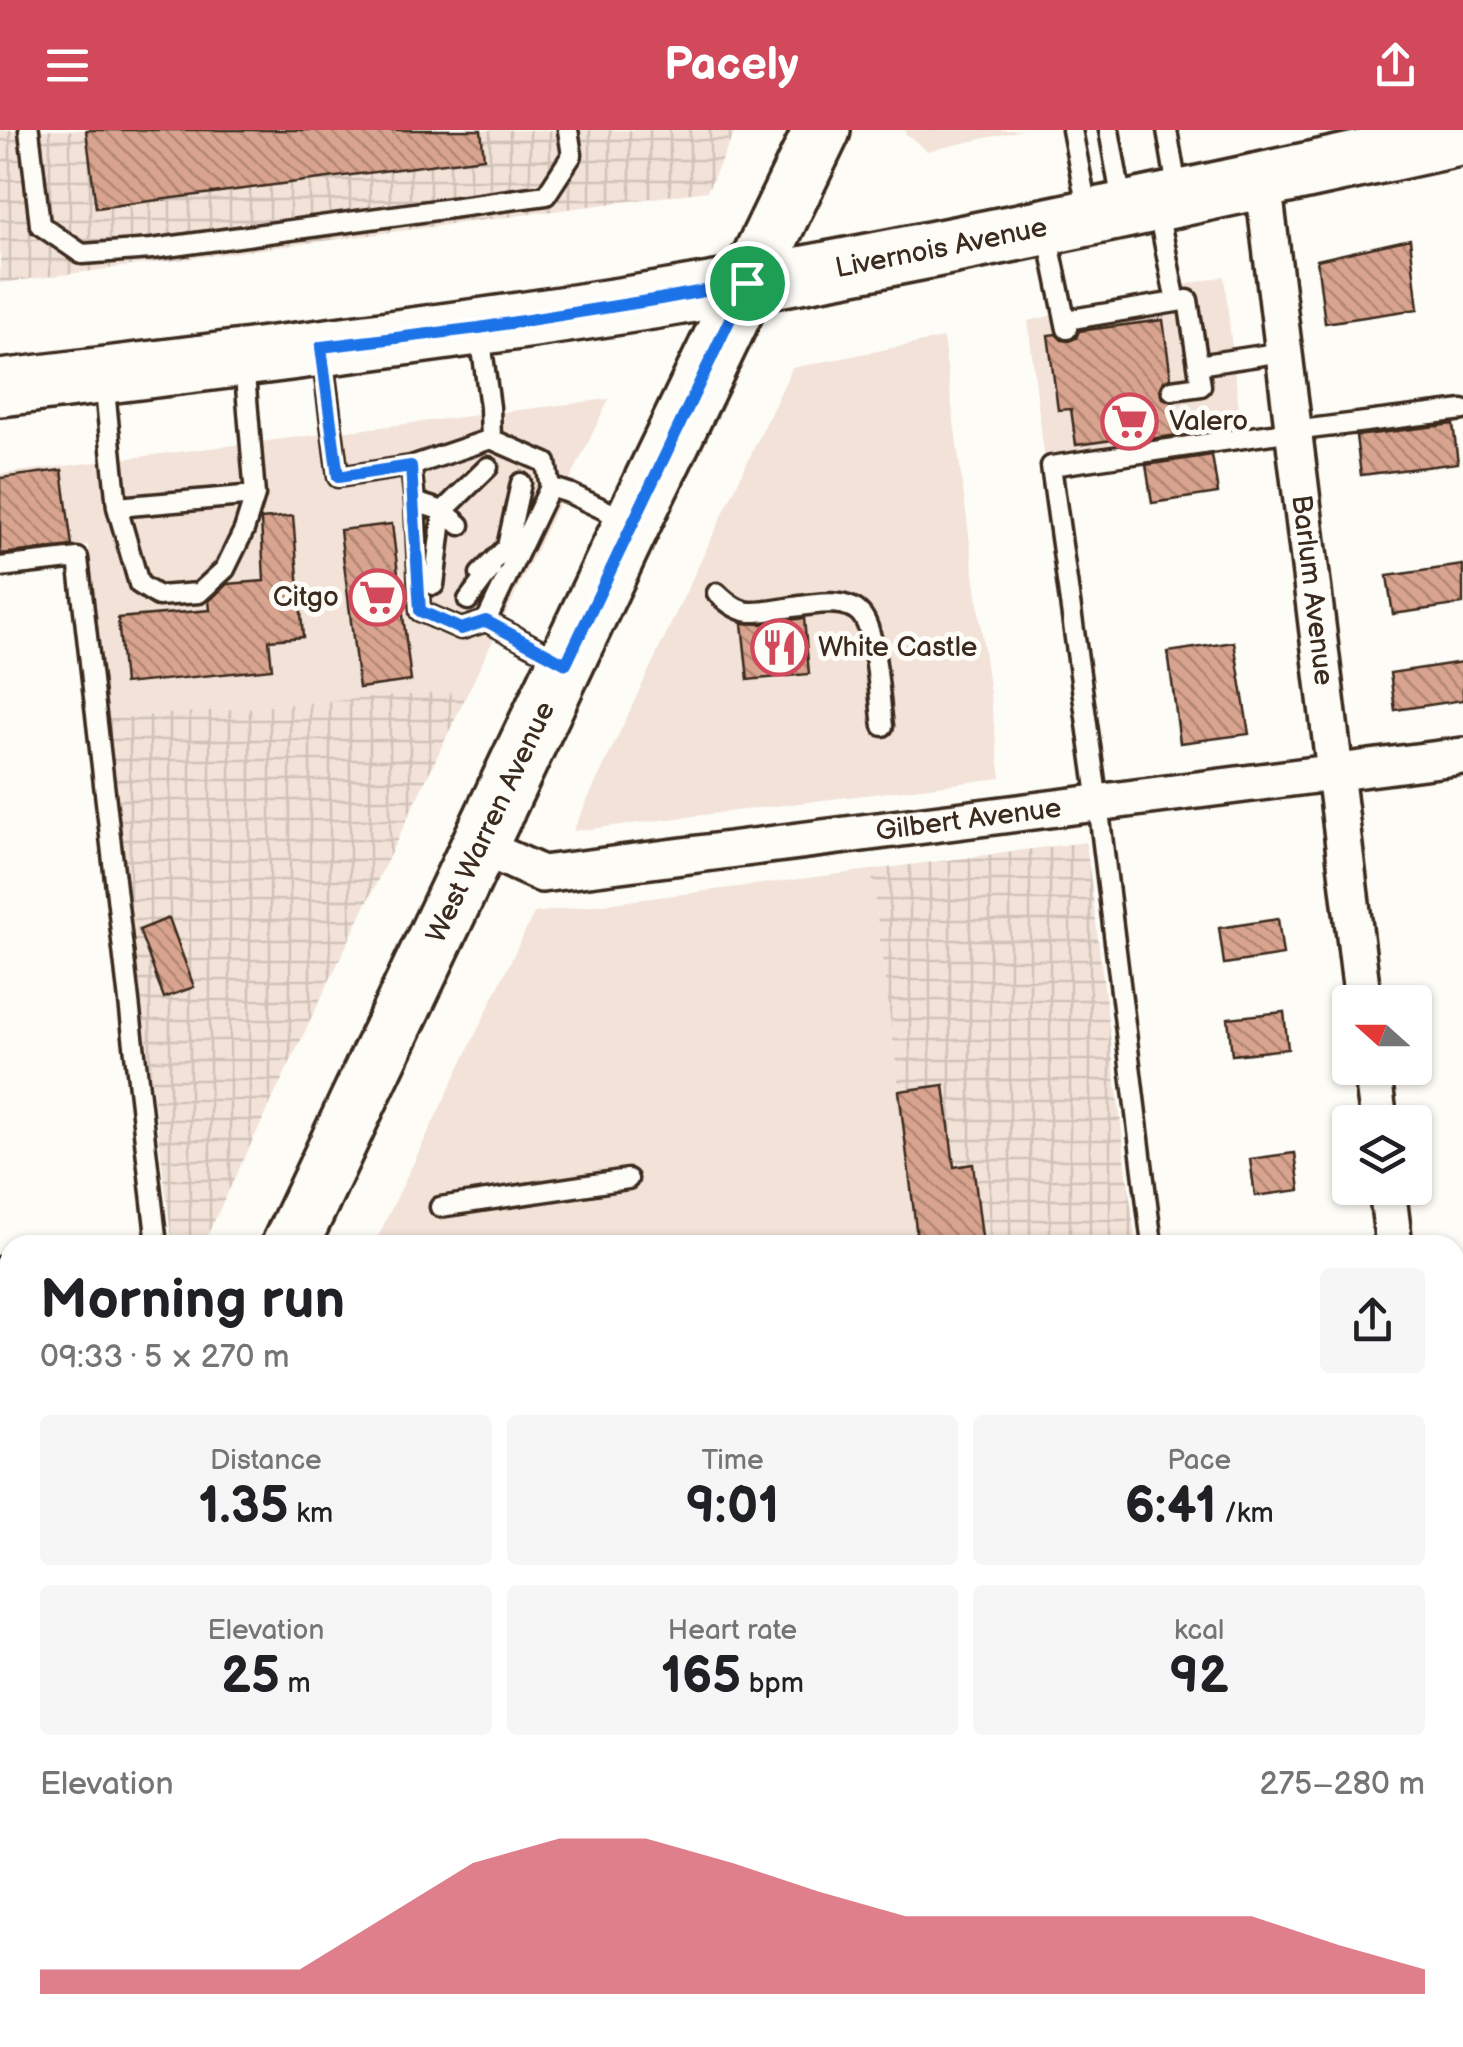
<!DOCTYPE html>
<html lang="en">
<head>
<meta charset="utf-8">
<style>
  body { margin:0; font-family:"Balsamiq Sans",sans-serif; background:#f6f6f6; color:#202124; height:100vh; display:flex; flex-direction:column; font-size:38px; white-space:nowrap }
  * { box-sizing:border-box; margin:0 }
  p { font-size:32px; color:#757577 }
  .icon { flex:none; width:55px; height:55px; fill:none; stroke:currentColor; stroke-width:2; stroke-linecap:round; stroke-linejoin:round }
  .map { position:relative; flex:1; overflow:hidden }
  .sheet { position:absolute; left:0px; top:1105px; width:1465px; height:812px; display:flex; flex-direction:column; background:#fff; border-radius:30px 30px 0 0; box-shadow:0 2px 8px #0004 }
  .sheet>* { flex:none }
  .needle { width:65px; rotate:291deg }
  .controls { position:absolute; left:1332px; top:855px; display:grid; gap:20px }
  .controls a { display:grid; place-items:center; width:100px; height:100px; border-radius:10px; background:#fff; box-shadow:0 2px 8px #0004; font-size:50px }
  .pin { position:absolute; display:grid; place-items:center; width:85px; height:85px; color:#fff; margin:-42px; border:5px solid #fff; border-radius:50%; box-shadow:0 2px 10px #0007 }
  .round { display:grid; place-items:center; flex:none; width:105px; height:105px; border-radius:10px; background:#f6f6f6 }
  .headline { display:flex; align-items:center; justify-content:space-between; height:170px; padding:0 40px }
  h1 { font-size:55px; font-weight:600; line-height:75px }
  .stats { display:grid; grid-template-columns:repeat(3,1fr); gap:15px; height:170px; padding:10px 40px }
  .stats div { display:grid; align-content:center; border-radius:10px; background:#f6f6f6; text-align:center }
  .stats b { font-size:50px; font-weight:600 }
  .stats small { font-size:28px; font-weight:400 }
  .stats p { font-size:28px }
  .chart { height:280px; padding:20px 40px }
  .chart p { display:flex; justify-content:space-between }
  .chart svg { width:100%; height:180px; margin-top:10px; fill:#d1495b; opacity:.7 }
  header { display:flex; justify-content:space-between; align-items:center; height:130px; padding:0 40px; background:#d1495b; color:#fff; font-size:45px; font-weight:600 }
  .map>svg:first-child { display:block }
  .built { fill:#f2e2d8 }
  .industrial { fill:url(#industrial-grid) }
  .grass { fill:#b2e2a2; stroke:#768660; stroke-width:2.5 }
  .building { fill:url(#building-back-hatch); stroke:#3b2a1e; stroke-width:2.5 }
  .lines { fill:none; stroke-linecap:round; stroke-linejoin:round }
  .lane-casing { stroke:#3b2a1e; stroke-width:25 }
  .street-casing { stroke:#3b2a1e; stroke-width:42 }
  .primary-casing { stroke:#3b2a1e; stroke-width:62 }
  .lane { stroke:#fdfcf7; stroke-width:18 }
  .street { stroke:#fdfcf7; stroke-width:35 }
  .primary { stroke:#fdfcf7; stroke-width:55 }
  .route-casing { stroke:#fff; stroke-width:20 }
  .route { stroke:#1a73e8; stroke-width:12 }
  .labels { text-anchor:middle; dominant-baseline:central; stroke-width:10; stroke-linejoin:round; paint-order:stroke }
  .street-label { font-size:28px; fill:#3b2a1e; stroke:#fdfcf7 }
  .poi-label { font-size:28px; fill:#3b2a1e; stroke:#fdfcf7; text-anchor:start }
</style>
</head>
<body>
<header><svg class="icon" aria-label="menu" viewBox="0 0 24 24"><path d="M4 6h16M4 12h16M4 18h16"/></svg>Pacely<svg class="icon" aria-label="share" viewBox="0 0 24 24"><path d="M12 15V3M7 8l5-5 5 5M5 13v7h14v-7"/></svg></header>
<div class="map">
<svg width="1463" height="1917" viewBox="0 0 1463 1917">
  <defs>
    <pattern id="industrial-grid" width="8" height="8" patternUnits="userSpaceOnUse" patternTransform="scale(2.5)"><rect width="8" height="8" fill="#f2e2d8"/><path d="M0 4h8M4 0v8" fill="none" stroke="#d0c2b9"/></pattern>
    <pattern id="building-back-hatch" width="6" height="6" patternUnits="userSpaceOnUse" patternTransform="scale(2.5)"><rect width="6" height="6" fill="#d9a48f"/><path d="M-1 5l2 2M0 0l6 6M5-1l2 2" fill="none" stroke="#b18674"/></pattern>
  </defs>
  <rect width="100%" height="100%" fill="#fdfcf7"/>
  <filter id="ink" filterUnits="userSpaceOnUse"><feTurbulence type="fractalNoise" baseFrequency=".01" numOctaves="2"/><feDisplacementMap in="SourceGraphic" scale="20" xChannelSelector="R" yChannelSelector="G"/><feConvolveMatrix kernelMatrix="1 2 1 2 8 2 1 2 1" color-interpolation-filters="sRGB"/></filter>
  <g filter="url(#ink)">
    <path class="built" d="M 906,0 L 1022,0 L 927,21 L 905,3 Z
      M 1224,146 L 1241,298 L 1044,324 L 1028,191 Z
      M 943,208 L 1001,648 L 573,701 L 792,238 Z
      M 609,269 L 469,560 L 106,589 L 88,415 L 0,426 L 0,344 Z
      M 871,740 L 919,1115 L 374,1115 L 534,783 Z
      M 10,1870 L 10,1908 L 252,1908 L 253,1917 L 0,1917 L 0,1891 Z"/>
    <path class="industrial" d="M 0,0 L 736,0 L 707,61 L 0,153 Z
      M 469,560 L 203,1114 L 171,1105 L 106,589 Z
      M 1086,712 L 1136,1115 L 919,1115 L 871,740 Z
      M 838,1908 L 1240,1908 L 1241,1917 L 839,1917 Z"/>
    <path class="grass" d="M 0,1370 L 10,1375 L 10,1521 L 0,1542 Z"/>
    <path class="building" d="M 86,0 L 481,0 L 484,28 L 96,78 Z
      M 1410,109 L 1418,179 L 1325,193 L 1317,130 Z
      M 1163,190 L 1171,248 L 1164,251 L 1160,261 L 1163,268 L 1174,272 L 1178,305 L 1142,310 L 1142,306 L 1076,315 L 1071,279 L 1058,280 L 1048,205 L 1056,204 L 1062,210 L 1069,211 L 1076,208 L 1079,201 Z
      M 1453,294 L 1458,333 L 1361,345 L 1356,306 Z
      M 1212,325 L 1218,363 L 1152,373 L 1146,335 Z
      M 62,340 L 72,416 L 0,424 L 0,348 Z
      M 293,386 L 303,507 L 269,510 L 272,539 L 124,554 L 118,488 L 210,480 L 209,471 L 227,454 L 264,451 L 261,389 Z
      M 392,394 L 411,551 L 359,558 L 340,400 Z
      M 1463,435 L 1463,474 L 1393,484 L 1387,446 Z
      M 804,488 L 809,544 L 748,550 L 742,493 L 763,494 Z
      M 1234,512 L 1249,604 L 1180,613 L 1168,522 Z
      M 1463,532 L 1463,570 L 1395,580 L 1390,543 Z
      M 169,788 L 194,857 L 164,868 L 139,800 Z
      M 1278,789 L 1283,825 L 1224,834 L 1219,798 Z
      M 1284,882 L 1288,919 L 1232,925 L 1228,888 Z
      M 944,955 L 954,1037 L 973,1034 L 983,1115 L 918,1115 L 899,961 Z
      M 1295,1023 L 1300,1060 L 1255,1066 L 1250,1029 Z"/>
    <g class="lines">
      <defs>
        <path id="lane" d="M 29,0 L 40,95 L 82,124 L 152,119 L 546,65 L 572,25 L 568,0
          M 1072,0 L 1088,83
          M 1109,0 L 1122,73
          M 1167,0 L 1178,64
          M 1047,102 L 1067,199
          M 1176,172 L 1188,170 L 1198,235
          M 1066,190 L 1176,172 L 1157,76
          M 322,222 L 338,347 L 411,336 L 491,309 L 490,277 L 480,204
          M 244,233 L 255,365 L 244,400 L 225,439 L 199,463 L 158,466 L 139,454 L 117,377 L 255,365
          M 104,251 L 117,377
          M 1172,260 L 1201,256 L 1198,235 L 1283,222
          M 491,309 L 546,333 L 550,357
          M 411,336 L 415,372 L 443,381 L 460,395
          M 415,372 L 420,481 L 461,499 L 486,491
          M 0,437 L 78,428 L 157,1115
          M 480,444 L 507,417 L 521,353
          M 434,455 L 443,381 L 488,337
          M 717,463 C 726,472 737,481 750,482 C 781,484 844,458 863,487 C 877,508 879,569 883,596
          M 468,470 L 491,439
          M 561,531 L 486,491 L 550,357 L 569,363 L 628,391
          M 440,1077 L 628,1049
          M 1152,1115 L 1098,673 L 1051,336 L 1293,301 L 1463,280
          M 0,1137 L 10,1136
          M 267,1908 L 269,1917
          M 1252,1908 L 1253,1917"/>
        <g id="street">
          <path id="s1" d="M 1263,51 L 1363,872"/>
          <path id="s2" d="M 480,716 L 542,744 L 1463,626"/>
          <path d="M 1372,938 L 1379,992"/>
          <path d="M 1387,1058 L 1394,1115"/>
          <path d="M 1455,1177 L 1463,1176"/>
          <path d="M 0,1322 L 10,1327"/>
          <path d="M 1455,1580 L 1463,1641"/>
        </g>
        <g id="primary">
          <path id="s3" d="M 0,258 C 219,231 439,205 658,170 C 928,125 1195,65 1463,7"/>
          <path id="s4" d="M 290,1115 L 625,408 L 822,0"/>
          <path d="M 0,1715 L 10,1694"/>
        </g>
      </defs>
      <use href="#lane" class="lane-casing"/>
      <use href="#street" class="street-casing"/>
      <use href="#primary" class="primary-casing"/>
      <use href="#lane" class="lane"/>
      <use href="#street" class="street"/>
      <use href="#primary" class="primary"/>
    </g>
  </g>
  <g class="lines" filter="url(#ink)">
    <defs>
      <path id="route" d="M 747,153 L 566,534 L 486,491 L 461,499 L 420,481 L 411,336 L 338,347 L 321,217 L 479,198 L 660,169 Z"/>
    </defs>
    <use href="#route" class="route-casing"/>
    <use href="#route" class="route"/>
  </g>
  <defs>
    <symbol id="supermarket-ring" viewBox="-11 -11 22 22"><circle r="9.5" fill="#fdfcf7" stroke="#d1495b" stroke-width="1.5"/><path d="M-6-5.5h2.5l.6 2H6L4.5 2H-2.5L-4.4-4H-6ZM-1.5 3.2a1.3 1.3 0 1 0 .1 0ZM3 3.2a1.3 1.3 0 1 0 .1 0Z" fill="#d1495b"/></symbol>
    <symbol id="restaurant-ring" viewBox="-11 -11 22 22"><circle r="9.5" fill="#fdfcf7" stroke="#d1495b" stroke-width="1.5"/><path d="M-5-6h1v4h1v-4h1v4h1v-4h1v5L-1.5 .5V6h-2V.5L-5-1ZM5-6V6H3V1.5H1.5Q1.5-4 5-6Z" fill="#d1495b"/></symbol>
  </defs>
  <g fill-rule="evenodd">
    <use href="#supermarket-ring" x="1098" y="260" width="63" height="63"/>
    <use href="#supermarket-ring" x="346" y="436" width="63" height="63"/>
    <use href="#restaurant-ring" x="748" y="486" width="63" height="63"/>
  </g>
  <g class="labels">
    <g class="street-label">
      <text stroke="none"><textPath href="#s3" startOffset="952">Livernois Avenue</textPath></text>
      <text stroke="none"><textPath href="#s1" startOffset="412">Barlum Avenue</textPath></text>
      <text stroke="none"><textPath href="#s2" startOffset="498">Gilbert Avenue</textPath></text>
      <text stroke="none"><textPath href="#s4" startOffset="468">West Warren Avenue</textPath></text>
    </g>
    <g class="poi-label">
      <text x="1169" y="291">Valero</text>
      <text x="339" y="467" text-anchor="end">Citgo</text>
      <text x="818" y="517">White Castle</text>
    </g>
  </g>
</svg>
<div class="controls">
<a><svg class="needle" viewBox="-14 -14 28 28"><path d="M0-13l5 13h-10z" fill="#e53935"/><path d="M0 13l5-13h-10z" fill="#757577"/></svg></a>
<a><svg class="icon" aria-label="layers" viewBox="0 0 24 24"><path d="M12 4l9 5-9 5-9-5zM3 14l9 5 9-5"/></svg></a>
</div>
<div class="pin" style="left:747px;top:153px;background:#1e9e55"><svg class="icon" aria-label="arrive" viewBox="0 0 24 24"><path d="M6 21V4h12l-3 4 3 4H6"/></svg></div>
<section class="sheet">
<div class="headline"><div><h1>Morning run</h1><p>09:33 · 5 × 270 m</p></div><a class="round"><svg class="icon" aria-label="share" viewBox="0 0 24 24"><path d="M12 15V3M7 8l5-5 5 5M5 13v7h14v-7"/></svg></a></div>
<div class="stats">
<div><p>Distance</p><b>1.35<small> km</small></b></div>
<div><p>Time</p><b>9:01</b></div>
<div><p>Pace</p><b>6:41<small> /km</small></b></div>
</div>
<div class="stats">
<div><p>Elevation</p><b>25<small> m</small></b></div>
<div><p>Heart rate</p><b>165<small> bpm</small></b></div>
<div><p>kcal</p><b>92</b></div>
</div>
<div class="chart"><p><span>Elevation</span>275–280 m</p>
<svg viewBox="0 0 160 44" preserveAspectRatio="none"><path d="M0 44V38L10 38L20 38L30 38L40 25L50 12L60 6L70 6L80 12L90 19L100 25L110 25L120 25L130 25L140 25L150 32L160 38V44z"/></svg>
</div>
</section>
</div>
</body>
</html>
